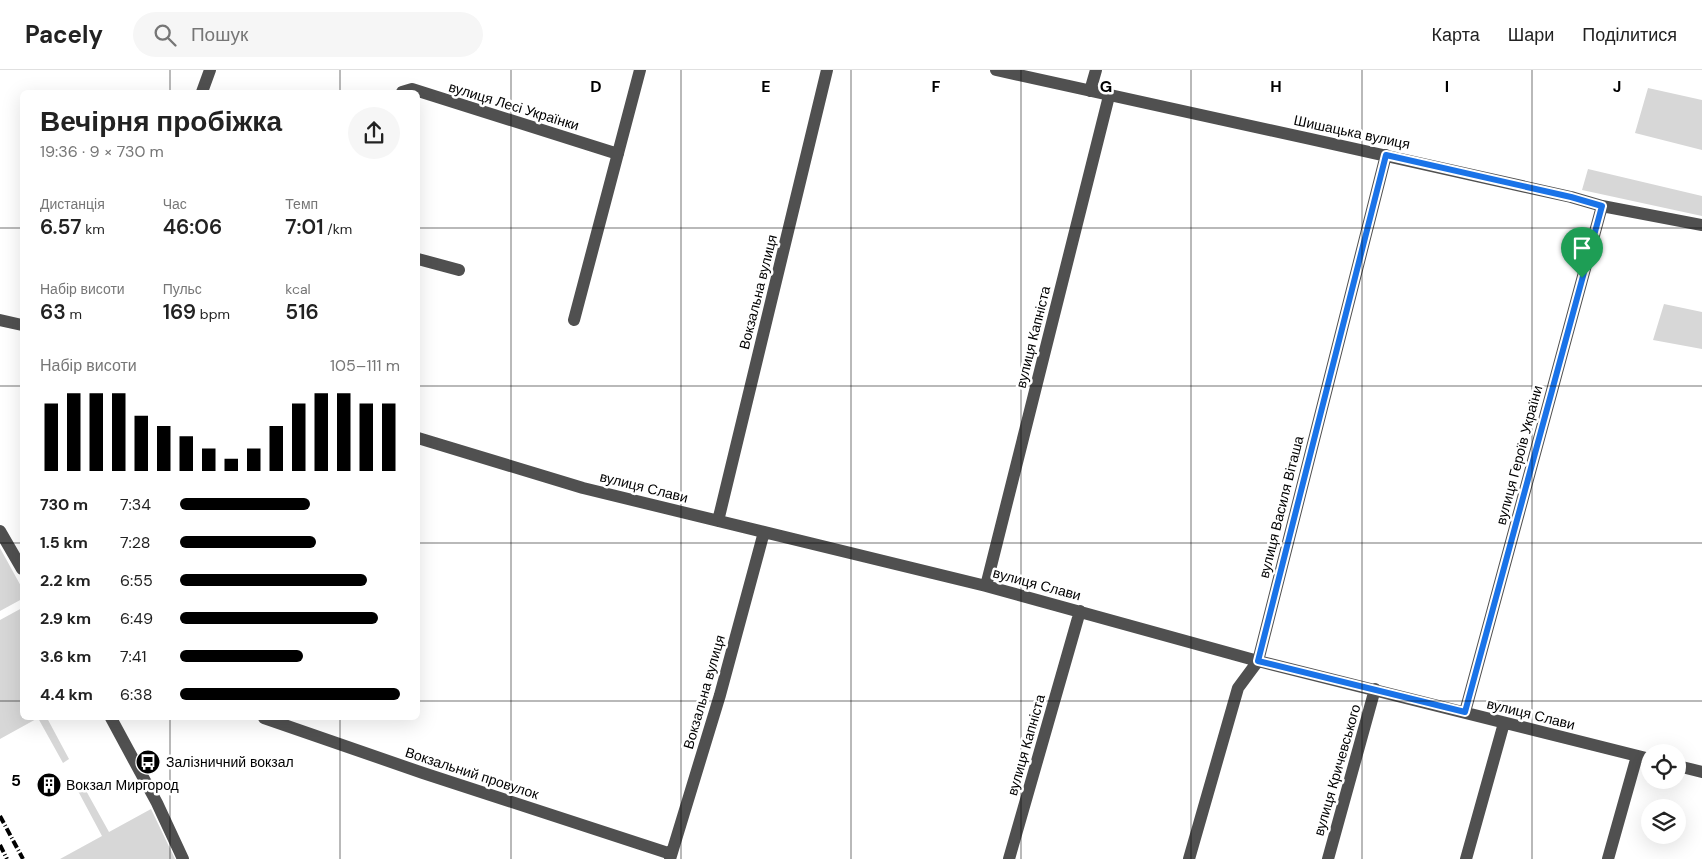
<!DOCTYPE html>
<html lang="uk">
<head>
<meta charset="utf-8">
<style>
  body { margin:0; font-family:"DM Sans",sans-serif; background:#f6f6f6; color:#222; height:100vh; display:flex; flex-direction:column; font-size:19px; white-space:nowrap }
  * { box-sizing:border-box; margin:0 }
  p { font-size:16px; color:#767676 }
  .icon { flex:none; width:28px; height:28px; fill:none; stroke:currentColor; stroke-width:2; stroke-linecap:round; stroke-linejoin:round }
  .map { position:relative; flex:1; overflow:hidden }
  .side { position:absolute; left:20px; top:20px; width:400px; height:630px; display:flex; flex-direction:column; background:#fff; border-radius:8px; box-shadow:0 5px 20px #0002 }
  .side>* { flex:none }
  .buttons { position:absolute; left:1641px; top:674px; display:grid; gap:10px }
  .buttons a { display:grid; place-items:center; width:45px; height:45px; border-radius:50%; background:#fff; box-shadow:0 5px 20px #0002; font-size:25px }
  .pin { position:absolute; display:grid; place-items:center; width:42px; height:42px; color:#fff; margin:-51px -21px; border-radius:50% 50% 50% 0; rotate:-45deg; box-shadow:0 0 5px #0007 }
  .pin .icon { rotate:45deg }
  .round { display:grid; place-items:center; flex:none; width:52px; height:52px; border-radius:26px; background:#f6f6f6 }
  .headline { display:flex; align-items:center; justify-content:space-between; height:85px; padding:0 20px }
  h1 { font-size:28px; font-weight:600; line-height:38px }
  .figures { display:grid; grid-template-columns:repeat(3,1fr); gap:8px; height:85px; padding:5px 20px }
  .figures div { display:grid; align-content:center }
  .figures b { font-size:21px; font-weight:600 }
  .figures small { font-size:14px; font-weight:400 }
  .figures p { font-size:14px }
  .chart { height:140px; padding:10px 20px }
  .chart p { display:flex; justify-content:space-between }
  .chart svg { width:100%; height:90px; margin-top:5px; stroke:#000; stroke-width:6 }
  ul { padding:0 20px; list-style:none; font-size:16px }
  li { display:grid; grid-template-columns:80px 60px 1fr; align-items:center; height:38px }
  li i { height:12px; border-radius:6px; background:#000 }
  header { display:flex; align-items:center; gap:30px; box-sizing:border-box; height:70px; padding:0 25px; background:#fff; border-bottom:1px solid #e0e0e0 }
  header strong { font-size:24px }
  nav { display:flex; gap:28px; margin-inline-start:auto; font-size:18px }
  .search { width:350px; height:45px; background:#f6f6f6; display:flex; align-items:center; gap:12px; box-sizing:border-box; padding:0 18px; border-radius:28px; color:#767676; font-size:19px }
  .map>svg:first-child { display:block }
  .green { fill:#d7d7d7 }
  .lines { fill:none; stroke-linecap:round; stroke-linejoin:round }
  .minor { stroke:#505050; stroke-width:12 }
  .rail { stroke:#000; stroke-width:4; stroke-dasharray:8 2.5 1 2.5; stroke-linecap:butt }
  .route-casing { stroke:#fff; stroke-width:10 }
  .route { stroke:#1a73e8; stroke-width:6 }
  .grid { fill:none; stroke:#000; stroke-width:1; stroke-opacity:0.55 }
  .labels { text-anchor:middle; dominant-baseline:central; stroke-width:5; stroke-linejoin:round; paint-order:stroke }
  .street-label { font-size:14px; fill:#000; stroke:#fff }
  .poi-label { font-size:14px; fill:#000; stroke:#fff; text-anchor:start }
  .grid-label { font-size:16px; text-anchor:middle; font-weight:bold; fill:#000; stroke:#fff; stroke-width:5; stroke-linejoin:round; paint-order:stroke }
</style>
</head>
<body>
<header>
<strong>Pacely</strong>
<div class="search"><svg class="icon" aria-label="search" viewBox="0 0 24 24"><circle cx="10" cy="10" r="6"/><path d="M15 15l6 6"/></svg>Пошук</div>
<nav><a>Карта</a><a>Шари</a><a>Поділитися</a></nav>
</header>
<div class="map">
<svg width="1702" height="789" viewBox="0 0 1702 789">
  <rect width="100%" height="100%" fill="#fff"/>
  <path class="green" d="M 1648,18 L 1702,30 L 1702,80 L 1635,63 Z
    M 1588,99 L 1702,126 L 1702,146 L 1582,120 Z
    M 1664,234 L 1702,242 L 1702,279 L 1653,270 Z
    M 0,478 L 22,518 L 22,529 L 0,541 Z
    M 22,538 L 22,648 L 47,648 L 69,689 L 63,693 L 38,648 L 0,669 L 0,550 Z
    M 84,717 L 109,762 L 151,739 L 175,789 L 60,789 L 102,766 L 78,721 Z"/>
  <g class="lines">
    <path class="minor" d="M 996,0 C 1187,43 1380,83 1571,127 L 1602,136 L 1702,155
      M 1090,21 L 1096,0
      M 202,22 L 210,0
      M 402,22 L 412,19 L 618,84
      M 418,189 L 459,200
      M 0,250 L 22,255
      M 574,250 L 640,0
      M 418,368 L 583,418 L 986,516 L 1258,591 L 1650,689
      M 718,451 L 827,0
      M 0,461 L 22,499
      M 986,516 L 1109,26
      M 1465,642 L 1602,136
      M 111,648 L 157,733 L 183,789
      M 264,648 L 423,703 L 671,784
      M 1678,696 L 1702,702
      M 670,789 L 720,625 L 764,462
      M 1009,789 L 1080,541
      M 1189,789 L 1238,618 L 1258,591 L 1386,85
      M 1328,789 L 1375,619
      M 1466,789 L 1504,653
      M 1608,789 L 1637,686"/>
    <path class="rail" d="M 0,746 L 23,789
      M 0,775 L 7,789"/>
  </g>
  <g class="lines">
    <defs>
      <path id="route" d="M 1386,85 L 1571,127 L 1602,136 L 1465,642 L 1258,591 Z"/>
    </defs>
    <use href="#route" class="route-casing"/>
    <use href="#route" class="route"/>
  </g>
  <path class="grid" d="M 170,0 L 170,22M 340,0 L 340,22M 511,0 L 511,789M 681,0 L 681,789M 851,0 L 851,789M 1021,0 L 1021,789M 1191,0 L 1191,789M 1362,0 L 1362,789M 1532,0 L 1532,789M 0,158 L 22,158M 418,158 L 1702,158M 0,316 L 22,316M 418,316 L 1702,316M 0,473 L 22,473M 418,473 L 1702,473M 0,631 L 22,631M 418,631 L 1702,631M 170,648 L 170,789M 340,648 L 340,789"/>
  <defs>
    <symbol id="bus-disc" viewBox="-11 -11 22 22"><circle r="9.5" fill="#000" stroke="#fff"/><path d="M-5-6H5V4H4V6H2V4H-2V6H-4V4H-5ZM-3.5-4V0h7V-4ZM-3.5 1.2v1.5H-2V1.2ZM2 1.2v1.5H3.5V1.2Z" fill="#fff"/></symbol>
    <symbol id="building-disc" viewBox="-11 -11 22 22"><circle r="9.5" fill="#000" stroke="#fff"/><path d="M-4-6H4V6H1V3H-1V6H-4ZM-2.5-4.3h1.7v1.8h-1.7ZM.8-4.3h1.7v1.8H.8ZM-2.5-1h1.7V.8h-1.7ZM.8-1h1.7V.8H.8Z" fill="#fff"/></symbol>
  </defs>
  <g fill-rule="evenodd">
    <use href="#bus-disc" x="134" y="678" width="28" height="28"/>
    <use href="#building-disc" x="35" y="701" width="28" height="28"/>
  </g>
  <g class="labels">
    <g class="street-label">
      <text transform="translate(514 36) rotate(17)">вулиця Лесі Українки</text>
      <text transform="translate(1352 62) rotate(12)">Шишацька вулиця</text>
      <text transform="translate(758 222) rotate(-76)">Вокзальна вулиця</text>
      <text transform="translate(1033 267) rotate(-76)">вулиця Капніста</text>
      <text transform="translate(1519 385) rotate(-75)">вулиця Героїв України</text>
      <text transform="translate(644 417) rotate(14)">вулиця Слави</text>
      <text transform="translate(1281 437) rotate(-76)">вулиця Василя Віташа</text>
      <text transform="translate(1037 514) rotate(15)">вулиця Слави</text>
      <text transform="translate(704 622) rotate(-74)">Вокзальна вулиця</text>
      <text transform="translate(1531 644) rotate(14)">вулиця Слави</text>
      <text transform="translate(1026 675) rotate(-74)">вулиця Капніста</text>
      <text transform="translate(1337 700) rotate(-74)">вулиця Кричевського</text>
      <text transform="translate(472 703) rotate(18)">Вокзальний провулок</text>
    </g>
    <g class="poi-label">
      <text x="166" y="692">Залізничний вокзал</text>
      <text x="66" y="715">Вокзал Миргород</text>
    </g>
  </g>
  <g class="grid-label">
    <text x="596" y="22">D</text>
    <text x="766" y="22">E</text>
    <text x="936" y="22">F</text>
    <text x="1106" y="22">G</text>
    <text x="1276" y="22">H</text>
    <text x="1447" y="22">I</text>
    <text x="1617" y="22">J</text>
    <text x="16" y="716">5</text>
  </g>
</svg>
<div class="buttons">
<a><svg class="icon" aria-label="locate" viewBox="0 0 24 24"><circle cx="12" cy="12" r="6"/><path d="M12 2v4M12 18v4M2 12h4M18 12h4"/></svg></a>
<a><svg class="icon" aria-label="layers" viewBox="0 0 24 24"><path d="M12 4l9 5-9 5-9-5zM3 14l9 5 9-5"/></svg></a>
</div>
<div class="pin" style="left:1582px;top:208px;background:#1e9e55"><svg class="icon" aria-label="arrive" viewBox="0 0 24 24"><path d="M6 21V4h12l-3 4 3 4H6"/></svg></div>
<section class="side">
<div class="headline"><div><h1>Вечірня пробіжка</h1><p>19:36 · 9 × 730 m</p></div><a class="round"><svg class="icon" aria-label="share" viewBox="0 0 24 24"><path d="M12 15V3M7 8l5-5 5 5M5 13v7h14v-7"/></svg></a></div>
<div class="figures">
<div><p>Дистанція</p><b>6.57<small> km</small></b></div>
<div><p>Час</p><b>46:06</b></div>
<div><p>Темп</p><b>7:01<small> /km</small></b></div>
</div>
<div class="figures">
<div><p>Набір висоти</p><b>63<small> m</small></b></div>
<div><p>Пульс</p><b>169<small> bpm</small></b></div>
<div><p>kcal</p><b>516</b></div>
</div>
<div class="chart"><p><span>Набір висоти</span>105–111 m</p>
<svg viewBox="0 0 160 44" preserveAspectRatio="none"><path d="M5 44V11M15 44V6M25 44V6M35 44V6M45 44V17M55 44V22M65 44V27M75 44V33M85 44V38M95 44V33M105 44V22M115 44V11M125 44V6M135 44V6M145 44V11M155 44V11"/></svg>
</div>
<ul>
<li><b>730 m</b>7:34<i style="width:59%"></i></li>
<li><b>1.5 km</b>7:28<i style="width:62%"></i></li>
<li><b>2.2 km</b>6:55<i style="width:85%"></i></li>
<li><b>2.9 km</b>6:49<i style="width:90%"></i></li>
<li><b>3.6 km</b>7:41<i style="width:56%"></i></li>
<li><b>4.4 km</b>6:38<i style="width:100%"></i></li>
</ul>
</section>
</div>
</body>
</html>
